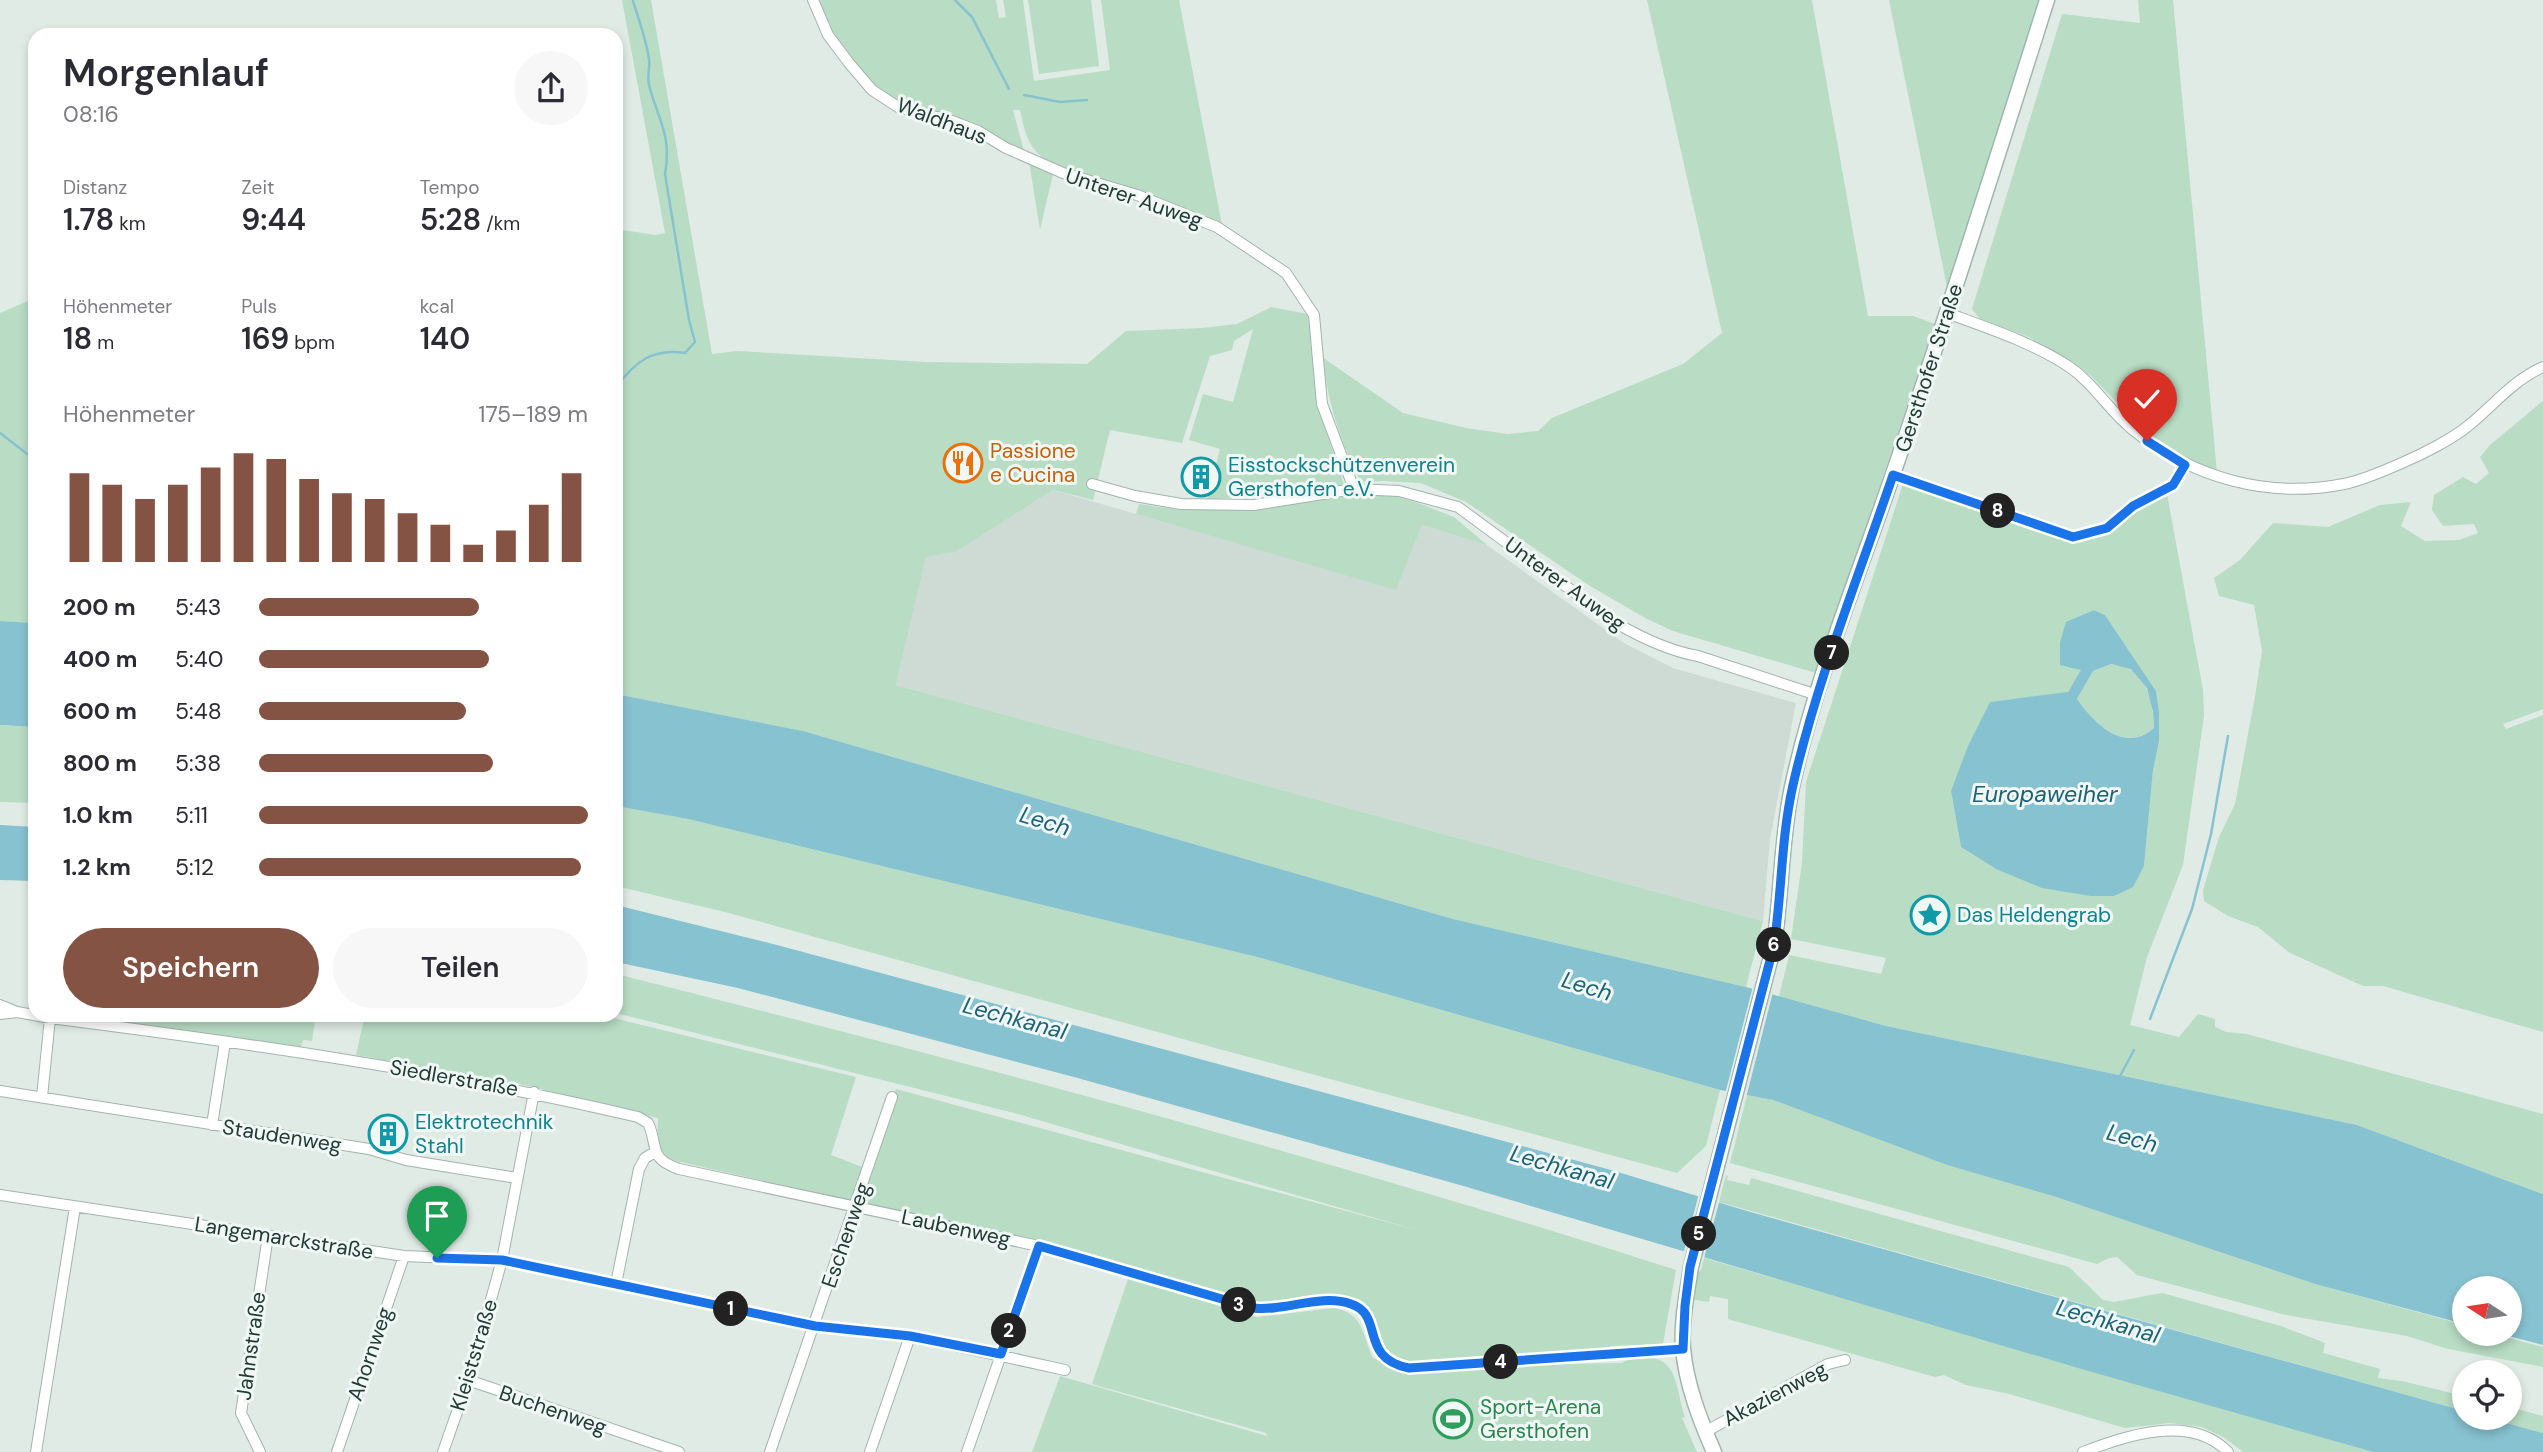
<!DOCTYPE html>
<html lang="de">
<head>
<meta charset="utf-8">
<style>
  body { margin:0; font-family:"DM Sans",sans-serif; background:#f7f7f7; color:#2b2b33; height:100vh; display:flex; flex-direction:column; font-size:26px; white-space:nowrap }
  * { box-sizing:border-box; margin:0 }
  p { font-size:23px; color:#7c7c81 }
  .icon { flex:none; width:38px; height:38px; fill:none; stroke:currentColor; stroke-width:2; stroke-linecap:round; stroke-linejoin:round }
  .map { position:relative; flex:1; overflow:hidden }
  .panel { position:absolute; left:28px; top:28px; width:595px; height:994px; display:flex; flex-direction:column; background:#fff; border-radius:21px; box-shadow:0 4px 10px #0003 }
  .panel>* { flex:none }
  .needle { width:46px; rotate:282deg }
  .tools { position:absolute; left:2452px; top:1276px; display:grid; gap:14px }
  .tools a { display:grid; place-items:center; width:70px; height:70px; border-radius:50%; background:#fff; box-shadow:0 4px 10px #0003; font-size:35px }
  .pin { position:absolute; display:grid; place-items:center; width:60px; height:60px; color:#fff; margin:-72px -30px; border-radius:50% 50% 50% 0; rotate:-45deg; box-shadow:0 0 7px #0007 }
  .pin .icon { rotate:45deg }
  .km { position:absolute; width:35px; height:35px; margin:-18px; border-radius:50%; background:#222; color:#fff; font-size:19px; line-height:35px; text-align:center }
  .round { display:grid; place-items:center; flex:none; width:74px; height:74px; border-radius:37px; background:#f7f7f7 }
  .headline { display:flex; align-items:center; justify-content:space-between; height:119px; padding:0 35px }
  h1 { font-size:38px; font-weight:600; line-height:52px }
  .figures { display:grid; grid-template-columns:repeat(3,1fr); gap:10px; height:119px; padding:7px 35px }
  .figures div { display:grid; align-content:center }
  .figures b { font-size:30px; font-weight:600 }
  .figures small { font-size:19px; font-weight:400 }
  .figures p { font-size:19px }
  .chart { height:196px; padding:14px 35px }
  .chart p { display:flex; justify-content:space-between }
  .chart svg { width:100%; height:126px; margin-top:7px; stroke:#845343; stroke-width:6 }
  .primary-button { display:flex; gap:14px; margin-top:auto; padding:14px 35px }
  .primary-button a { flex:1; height:80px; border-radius:42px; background:#845343; color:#fff; font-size:28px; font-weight:600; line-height:80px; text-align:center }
  .primary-button a+a { background:#f7f7f7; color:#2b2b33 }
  ul { padding:0 35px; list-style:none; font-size:23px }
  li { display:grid; grid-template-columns:112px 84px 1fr; align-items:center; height:52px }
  li i { height:18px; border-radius:9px; background:#845343 }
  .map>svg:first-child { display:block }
  .built { fill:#cedbd5 }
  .green { fill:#b8dcc4; fill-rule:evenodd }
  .water { fill:#87c2d0; fill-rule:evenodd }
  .pier { fill:#e0ebe6 }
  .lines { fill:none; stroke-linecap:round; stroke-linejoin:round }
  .stream { stroke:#87c2d0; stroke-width:2.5 }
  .minor-casing { stroke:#a3b3ad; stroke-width:12 }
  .secondary-casing { stroke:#9fb6af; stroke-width:17 }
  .minor { stroke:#fff; stroke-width:10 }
  .secondary { stroke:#fff; stroke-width:14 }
  .route-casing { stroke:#fff; stroke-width:14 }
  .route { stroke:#1a73e8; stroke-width:9 }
  .labels { text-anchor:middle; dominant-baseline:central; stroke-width:6; stroke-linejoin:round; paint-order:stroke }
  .street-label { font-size:21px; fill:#213b35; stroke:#f0f7f4 }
  .food-label { font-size:21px; fill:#c56008; stroke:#f0f7f4; text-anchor:start }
  .culture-label { font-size:21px; fill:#0d838f; stroke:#f0f7f4; text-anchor:start }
  .leisure-label { font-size:21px; fill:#27864d; stroke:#f0f7f4; text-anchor:start }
  .water-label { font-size:23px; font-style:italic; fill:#1b6376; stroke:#f0f7f4 }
</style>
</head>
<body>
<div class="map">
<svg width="2543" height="1452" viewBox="0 0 2543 1452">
  <rect width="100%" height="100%" fill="#e0ebe6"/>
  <path class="built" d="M 1053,490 L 1396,589 L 1422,525 L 1487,545 L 1624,643 L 1673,668 L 1796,703 L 1770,839 L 1763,921 L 896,685 L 926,557 L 956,552 Z"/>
  <path class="green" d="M 622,0 L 651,0 L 712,354 L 738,351 L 926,362 L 1087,364 L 1126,331 L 1202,328 L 1237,324 L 1271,307 L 1308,314 L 1318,405 L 1345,488 L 1254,497 L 1207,499 L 1220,449 L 1189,440 L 1203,394 L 1233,402 L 1253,329 L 1234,341 L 1232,350 L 1210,356 L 1182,443 L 1110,430 L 1093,500 L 1053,490 L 956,552 L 926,557 L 896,685 L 1763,921 L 1746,987 L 1453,919 L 803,731 L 616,694 L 616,229 L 656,235 L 665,233 Z
    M 817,0 L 996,0 L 999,18 L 1006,17 L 1003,0 L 1023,0 L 1034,81 L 1110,70 L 1101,0 L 1179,0 L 1222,225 L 1063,170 C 1032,154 1027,144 1020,110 L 1013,110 L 1024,151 L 898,103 L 874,87 L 829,31 Z
    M 1028,0 L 1091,0 L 1099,66 L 1039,74 Z
    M 1647,0 L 1812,0 L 1868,316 L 1913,316 L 1935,324 L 1816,673 L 1673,631 L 1647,619 L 1590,586 L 1466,502 L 1421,483 L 1383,481 L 1361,482 C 1338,436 1330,408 1322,357 L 1403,413 L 1466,428 L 1507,434 L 1538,431 L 1552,418 L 1683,364 L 1722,333 Z
    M 1889,0 L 2040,0 L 1948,292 Z
    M 2138,0 L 2173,0 L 2217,472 L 2170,451 L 2137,423 L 2091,376 L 2074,363 L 2029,337 L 1980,319 L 1972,309 L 2062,14 L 2140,23 Z
    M 1029,161 L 1053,174 L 1040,230 Z
    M 35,298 L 35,623 L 0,621 L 0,313 Z
    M 2543,401 L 2543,709 L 2503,724 L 2506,729 L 2543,715 L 2543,1032 L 2383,986 L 2363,986 L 2290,953 L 2258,927 L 2228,916 L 2204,901 L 2203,890 L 2219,837 L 2235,804 L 2255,696 L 2262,651 L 2254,605 L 2219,596 L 2214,578 L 2240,560 L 2273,523 L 2328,527 L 2380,505 L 2411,502 L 2401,526 L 2425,541 L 2459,540 L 2478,533 L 2474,524 L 2443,526 L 2432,510 L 2434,495 L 2463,477 L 2476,484 L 2489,473 L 2480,457 L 2490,445 Z
    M 1904,481 L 2079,540 L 2151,499 L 2167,494 L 2203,690 L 2204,716 L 2183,865 L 2147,957 L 2130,1025 L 2179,1037 L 2198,1014 L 2215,1019 L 2215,1027 L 2226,1032 L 2246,1034 L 2543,1114 L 2543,1194 L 2357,1125 L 1886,1026 L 1779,997 L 1789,955 L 1881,974 L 1886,958 L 1791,939 L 1802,863 L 1806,782 ZM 2094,610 L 2105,615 L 2156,691 L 2159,711 L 2159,742 L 2153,770 L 2144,866 L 1996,869 L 1961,847 L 1951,791 L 1990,702 L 2067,693 L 2082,670 L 2060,642 L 2066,623 Z
    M 1343,496 L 1395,496 L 1418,503 L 1454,517 L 1487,545 L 1422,525 L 1396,590 L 1136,514 L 1139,504 L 1180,510 L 1251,509 Z
    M 2111,664 C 2118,666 2128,666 2133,670 C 2150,684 2153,708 2154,728 C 2123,753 2096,725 2077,699 L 2093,671 Z
    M 0,725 L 35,727 L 35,803 L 0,802 Z
    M 616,806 L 688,819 L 1261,958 L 1720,1090 L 1706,1146 L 1677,1173 L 1219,1049 L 725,912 L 616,886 Z
    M 616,974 C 972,1063 1327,1158 1676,1270 L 1663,1344 L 1610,1346 L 1609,1349 L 1519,1358 L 1409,1363 L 1390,1355 L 1383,1344 L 1375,1317 L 1358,1301 L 1350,1297 L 1263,1305 L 1244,1303 L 1073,1250 L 671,1160 C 653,1147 658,1137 658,1118 L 520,1084 L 356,1055 L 365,1015 L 601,1015 L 856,1077 L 831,1155 L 870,1170 L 896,1089 L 1420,1231 L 1014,1113 L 616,1013 Z
    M 131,1015 L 316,1015 L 312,1041 L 303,1040 L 301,1047 L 130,1025 Z
    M 1747,1095 L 1773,1100 L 1947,1165 L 2056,1197 L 2315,1284 L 2464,1325 L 2464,1334 L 2494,1334 L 2543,1347 L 2543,1367 L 2448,1349 L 2407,1336 L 2286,1315 L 2137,1275 L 2117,1257 L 2109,1258 L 2097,1264 L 1730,1163 Z
    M 1726,1175 L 1728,1176 L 1727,1180 L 1749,1185 L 1751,1178 L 2069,1267 L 2103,1300 L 2114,1302 L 2162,1293 L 2281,1326 L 2325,1343 L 2323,1353 L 2380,1369 L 2378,1378 L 2402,1381 L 2464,1396 L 2464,1411 L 1719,1202 Z
    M 1704,1258 L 2373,1452 L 2243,1452 L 2225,1438 L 2202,1427 L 2170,1423 L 2125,1428 L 2009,1394 L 1966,1385 L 1944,1375 L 1935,1377 L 1728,1319 L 1728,1299 L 1710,1296 L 1709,1302 L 1695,1300 L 1696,1274 L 1701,1270 Z
    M 1128,1279 L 1257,1317 L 1334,1308 C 1364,1313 1362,1335 1373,1358 L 1392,1367 L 1622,1363 C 1631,1358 1639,1358 1650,1358 C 1679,1359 1677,1396 1685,1417 L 1682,1418 L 1697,1452 L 1032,1452 L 1060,1376 L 1267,1436 L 1266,1433 L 1092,1384 Z
    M 2510,1407 L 2543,1416 L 2543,1433 L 2487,1418 L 2510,1418 Z"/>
  <path class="water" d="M 2094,610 L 2105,615 L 2156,691 L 2159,711 L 2159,742 L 2153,770 L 2144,866 L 2133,887 L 2114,896 L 2091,896 L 2042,888 L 1996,869 L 1961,847 L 1951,791 L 1968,746 L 1990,702 L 2068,692 L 2081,670 L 2060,665 L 2060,642 L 2066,622 ZM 2111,664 L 2131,669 L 2147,688 L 2153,712 L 2154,728 C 2124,754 2095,724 2077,699 L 2093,671 Z
    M 0,621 L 35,623 L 35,727 L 0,725 Z
    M 616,694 L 803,731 L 1453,919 L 1746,987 L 1886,1026 L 2357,1125 L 2543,1194 L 2543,1345 L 2501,1334 L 2510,1334 L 2510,1288 L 2464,1288 L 2464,1324 L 2315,1284 L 2056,1197 L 1947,1165 L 1773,1100 L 1720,1090 L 1261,958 L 688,819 L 616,806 Z
    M 0,825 L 35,827 L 35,881 L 0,880 Z
    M 616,905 L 777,945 L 1611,1170 L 1747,1211 L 2464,1411 L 2464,1418 L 2487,1418 L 2543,1433 L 2543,1452 L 2373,1452 L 2085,1370 L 1460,1185 L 1074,1077 L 738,988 L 616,962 Z"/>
  <path class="pier" d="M 1753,986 L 1773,992 L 1746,1098 L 1725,1094 Z
    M 1699,1193 L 1720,1199 L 1703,1262 L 1683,1255 Z"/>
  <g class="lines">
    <path class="stream" d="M 955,0 L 972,17 L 1009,89
      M 1024,95 L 1060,102 L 1087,100
      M 616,387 C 635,362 652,348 685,353 L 695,342 L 689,320 L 665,174 C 672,135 658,120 649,85 C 647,77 650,68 649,59 C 646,39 639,20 633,1
      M 0,433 L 35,460
      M 2150,1019 L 2192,909 L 2211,834 L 2228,736
      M 2120,1076 L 2134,1050"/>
    <defs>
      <path id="minor" d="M 813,0 L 828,35 L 849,63 L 872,90 L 898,107 L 952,121 L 978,131 L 1006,148 L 1063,173 L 1137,195 L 1217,227 L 1286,273 L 1314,315 L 1322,404 L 1354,489
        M 1947,313 C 1988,328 2031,342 2068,366 C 2094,383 2108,410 2132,429 C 2192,478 2268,499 2344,484 C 2364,480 2386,470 2404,462 C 2423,454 2452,439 2468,426 C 2493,406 2513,380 2543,367
        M 1893,475 L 2073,537 L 2107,528 L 2133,506 L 2173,485 L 2185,465
        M 1092,484 L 1135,496 L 1181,504 L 1254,505 L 1354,489 L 1399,491 L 1458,507 L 1616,623 C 1642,638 1669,651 1698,656 L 1817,695
        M 0,1005 L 17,1012 L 50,1018 C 247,1043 444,1071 638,1117 L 648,1123 C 659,1146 647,1158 679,1169 L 1039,1246 L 1253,1308 C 1284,1312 1320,1294 1351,1304 C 1385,1315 1358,1358 1409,1369 L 1683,1349
        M 0,1014 L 17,1012
        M 0,1091 L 369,1149 L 406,1160 L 517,1178
        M 42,1097 L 50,1018
        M 212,1125 L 225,1042
        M 0,1195 L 404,1256 L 502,1260 L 815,1326 L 910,1336 L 1065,1370
        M 616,1284 L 639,1169 L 645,1158 L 655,1152
        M 468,1380 L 679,1452
        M 1705,1432 L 1828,1364 L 1845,1360
        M 36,1452 L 75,1207
        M 260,1452 L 241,1413 L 268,1236
        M 337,1452 L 404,1256
        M 443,1452 L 469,1378 L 502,1260 L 534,1092
        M 770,1452 L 892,1097
        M 870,1452 L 910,1336
        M 967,1452 L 1039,1246
        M 2083,1452 C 2126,1436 2190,1413 2228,1452"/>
      <path id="secondary" d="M 1714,1452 C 1700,1420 1686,1384 1683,1348 C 1681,1322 1687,1294 1691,1267 L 1774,945 C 1782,892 1781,839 1792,787 C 1815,680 1858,577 1893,474 C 1947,317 1997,158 2047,0"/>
    </defs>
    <use href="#minor" class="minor-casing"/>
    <use href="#secondary" class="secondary-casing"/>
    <use href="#minor" class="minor"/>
    <use href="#secondary" class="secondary"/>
  </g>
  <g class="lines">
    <defs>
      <path id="route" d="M 437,1258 L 502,1260 L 815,1326 L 910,1336 L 1001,1354 L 1039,1246 L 1253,1308 C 1284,1312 1320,1293 1351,1304 C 1385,1315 1358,1358 1409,1368 L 1683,1349 L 1685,1306 L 1690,1267 L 1774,945 C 1782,892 1781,838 1793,785 C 1817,680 1858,578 1893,475 L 2073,537 L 2107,528 L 2133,506 L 2173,485 L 2185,465 L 2147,441"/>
    </defs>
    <use href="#route" class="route-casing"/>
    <use href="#route" class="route"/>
  </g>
  <defs>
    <symbol id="restaurant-ring" viewBox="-11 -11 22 22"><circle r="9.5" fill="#f0f7f4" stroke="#e8710a" stroke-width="1.5"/><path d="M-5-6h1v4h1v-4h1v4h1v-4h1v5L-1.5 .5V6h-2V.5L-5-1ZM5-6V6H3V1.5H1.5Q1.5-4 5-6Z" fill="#e8710a"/></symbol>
    <symbol id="building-ring" viewBox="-11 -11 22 22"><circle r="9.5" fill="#f0f7f4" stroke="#0f9aa8" stroke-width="1.5"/><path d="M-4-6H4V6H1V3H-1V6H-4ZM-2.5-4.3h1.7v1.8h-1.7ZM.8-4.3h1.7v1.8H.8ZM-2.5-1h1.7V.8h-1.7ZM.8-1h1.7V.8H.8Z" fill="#0f9aa8"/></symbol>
    <symbol id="sight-ring" viewBox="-11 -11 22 22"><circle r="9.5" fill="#f0f7f4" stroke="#0f9aa8" stroke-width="1.5"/><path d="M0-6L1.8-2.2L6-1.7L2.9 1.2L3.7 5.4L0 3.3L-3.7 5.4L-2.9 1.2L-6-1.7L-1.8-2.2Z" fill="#0f9aa8"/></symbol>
    <symbol id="stadium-ring" viewBox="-11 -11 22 22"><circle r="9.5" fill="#f0f7f4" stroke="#2e9e5b" stroke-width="1.5"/><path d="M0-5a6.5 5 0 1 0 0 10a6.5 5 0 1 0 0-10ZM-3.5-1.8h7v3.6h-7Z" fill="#2e9e5b"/></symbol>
  </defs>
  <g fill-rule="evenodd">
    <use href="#restaurant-ring" x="941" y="441" width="44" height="44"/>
    <use href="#building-ring" x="1179" y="455" width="44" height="44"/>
    <use href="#sight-ring" x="1908" y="893" width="44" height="44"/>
    <use href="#building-ring" x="366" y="1112" width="44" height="44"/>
    <use href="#stadium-ring" x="1431" y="1397" width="44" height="44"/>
  </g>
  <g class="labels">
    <g class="street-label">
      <text transform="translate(942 121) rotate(21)">Waldhaus</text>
      <text transform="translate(1134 198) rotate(19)">Unterer Auweg</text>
      <text transform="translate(1929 368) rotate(-72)">Gersthofer Straße</text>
      <text transform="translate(1565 584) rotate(36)">Unterer Auweg</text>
      <text transform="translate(454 1078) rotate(10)">Siedlerstraße</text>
      <text transform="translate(282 1136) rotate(9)">Staudenweg</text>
      <text transform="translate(956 1228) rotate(12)">Laubenweg</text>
      <text transform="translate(846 1235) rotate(-71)">Eschenweg</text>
      <text transform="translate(284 1238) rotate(9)">Langemarckstraße</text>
      <text transform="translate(251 1346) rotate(-82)">Jahnstraße</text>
      <text transform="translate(370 1354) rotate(-71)">Ahornweg</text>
      <text transform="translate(474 1355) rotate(-73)">Kleiststraße</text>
      <text transform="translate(1775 1394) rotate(-28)">Akazienweg</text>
      <text transform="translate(553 1410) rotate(19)">Buchenweg</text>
    </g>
    <g class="food-label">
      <text x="990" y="451">Passione<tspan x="990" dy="24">e Cucina</tspan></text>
    </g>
    <g class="culture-label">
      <text x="1228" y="465">Eisstockschützenverein<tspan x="1228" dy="24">Gersthofen e.V.</tspan></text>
      <text x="1957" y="915">Das Heldengrab</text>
      <text x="415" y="1122">Elektrotechnik<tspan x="415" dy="24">Stahl</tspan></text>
    </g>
    <g class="leisure-label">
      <text x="1480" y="1407">Sport-Arena<tspan x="1480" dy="24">Gersthofen</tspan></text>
    </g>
    <g class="water-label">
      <text x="2045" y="794">Europaweiher</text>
      <text transform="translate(1045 821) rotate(17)">Lech</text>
      <text transform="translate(1587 986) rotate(17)">Lech</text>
      <text transform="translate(1015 1018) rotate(15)">Lechkanal</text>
      <text transform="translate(2132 1138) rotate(15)">Lech</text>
      <text transform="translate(1562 1167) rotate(16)">Lechkanal</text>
      <text transform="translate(2108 1321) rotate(16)">Lechkanal</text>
    </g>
  </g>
</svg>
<div class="tools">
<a><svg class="needle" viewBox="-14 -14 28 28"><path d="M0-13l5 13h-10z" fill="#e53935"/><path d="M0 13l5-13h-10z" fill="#7c7c81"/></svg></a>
<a><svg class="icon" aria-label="locate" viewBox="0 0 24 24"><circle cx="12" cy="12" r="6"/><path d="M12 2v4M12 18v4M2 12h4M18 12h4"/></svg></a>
</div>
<div class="pin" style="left:437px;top:1258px;background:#1e9e55"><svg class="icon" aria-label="arrive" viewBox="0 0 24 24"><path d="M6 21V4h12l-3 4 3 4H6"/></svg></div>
<div class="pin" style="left:2147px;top:441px;background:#d93025"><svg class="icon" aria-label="check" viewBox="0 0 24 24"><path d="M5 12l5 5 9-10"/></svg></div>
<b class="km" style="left:731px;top:1309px">1</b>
<b class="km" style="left:1009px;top:1331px">2</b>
<b class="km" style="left:1239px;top:1305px">3</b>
<b class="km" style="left:1501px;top:1362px">4</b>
<b class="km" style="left:1699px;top:1234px">5</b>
<b class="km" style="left:1774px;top:945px">6</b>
<b class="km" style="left:1832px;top:653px">7</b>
<b class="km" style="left:1998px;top:511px">8</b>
<section class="panel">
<div class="headline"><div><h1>Morgenlauf</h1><p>08:16</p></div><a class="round"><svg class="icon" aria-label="share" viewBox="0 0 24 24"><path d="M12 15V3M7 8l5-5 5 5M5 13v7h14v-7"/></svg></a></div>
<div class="figures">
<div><p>Distanz</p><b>1.78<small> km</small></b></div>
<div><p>Zeit</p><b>9:44</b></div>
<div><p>Tempo</p><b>5:28<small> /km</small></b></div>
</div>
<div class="figures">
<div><p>Höhenmeter</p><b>18<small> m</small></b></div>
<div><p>Puls</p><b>169<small> bpm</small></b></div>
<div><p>kcal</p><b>140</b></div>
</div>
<div class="chart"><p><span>Höhenmeter</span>175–189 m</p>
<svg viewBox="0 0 160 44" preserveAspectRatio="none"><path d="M5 44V13M15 44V17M25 44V22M35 44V17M45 44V11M55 44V6M65 44V8M75 44V15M85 44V20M95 44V22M105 44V27M115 44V31M125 44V38M135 44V33M145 44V24M155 44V13"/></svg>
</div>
<ul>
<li><b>200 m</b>5:43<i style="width:67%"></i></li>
<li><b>400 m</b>5:40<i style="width:70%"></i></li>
<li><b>600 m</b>5:48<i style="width:63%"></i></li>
<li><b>800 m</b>5:38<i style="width:71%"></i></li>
<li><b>1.0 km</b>5:11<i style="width:100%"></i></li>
<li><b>1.2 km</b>5:12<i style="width:98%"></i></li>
</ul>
<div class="primary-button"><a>Speichern</a><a>Teilen</a></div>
</section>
</div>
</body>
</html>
